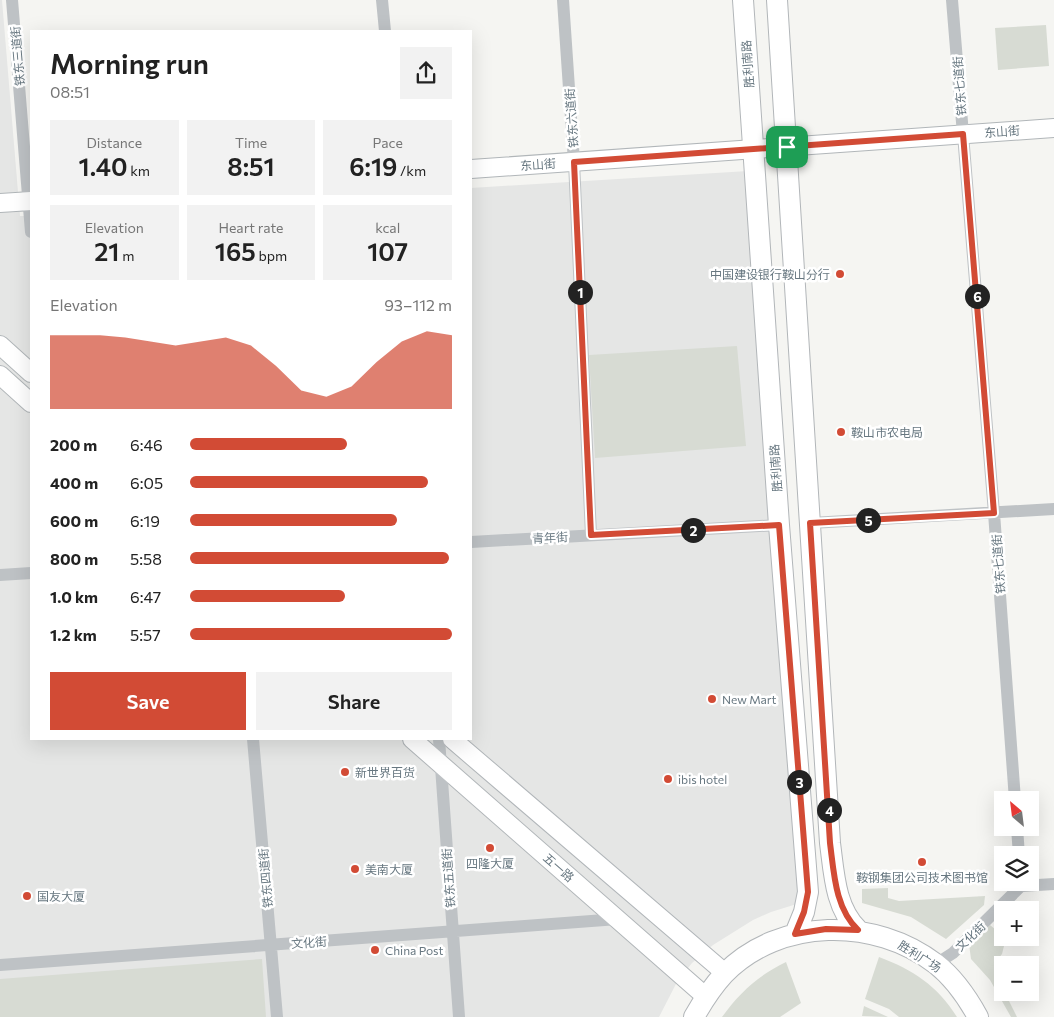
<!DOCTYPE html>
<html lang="en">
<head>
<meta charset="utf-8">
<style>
  body { margin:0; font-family:Commissioner,"Noto Sans SC",sans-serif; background:#f2f2f2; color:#222; height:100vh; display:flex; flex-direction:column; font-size:19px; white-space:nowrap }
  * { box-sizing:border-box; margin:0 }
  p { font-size:16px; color:#767676 }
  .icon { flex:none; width:28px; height:28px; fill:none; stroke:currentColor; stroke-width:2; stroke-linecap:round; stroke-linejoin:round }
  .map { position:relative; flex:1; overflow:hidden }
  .panel { position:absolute; left:30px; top:30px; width:442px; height:710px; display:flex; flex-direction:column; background:#fff; border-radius:0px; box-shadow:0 5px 20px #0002 }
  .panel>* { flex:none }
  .needle { width:32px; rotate:332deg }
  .buttons { position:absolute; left:994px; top:791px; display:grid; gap:10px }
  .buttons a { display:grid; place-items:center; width:45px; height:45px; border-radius:0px; background:#fff; box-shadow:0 5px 20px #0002; font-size:25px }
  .pin { position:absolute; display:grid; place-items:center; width:42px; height:42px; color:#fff; margin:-21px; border-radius:10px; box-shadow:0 2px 8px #0006 }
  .km { position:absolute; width:25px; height:25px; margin:-12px; border-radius:50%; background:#222; color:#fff; font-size:14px; line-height:25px; text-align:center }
  .round { display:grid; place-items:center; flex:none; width:52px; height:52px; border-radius:0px; background:#f2f2f2 }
  .overview { display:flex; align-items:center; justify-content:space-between; height:85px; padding:0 20px }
  h1 { font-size:28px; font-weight:600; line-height:38px }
  .figures { display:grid; grid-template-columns:repeat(3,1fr); gap:8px; height:85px; padding:5px 20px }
  .figures div { display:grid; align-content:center; border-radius:0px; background:#f2f2f2; text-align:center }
  .figures b { font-size:25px; font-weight:600 }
  .figures small { font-size:14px; font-weight:400 }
  .figures p { font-size:14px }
  .chart { height:140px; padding:10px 20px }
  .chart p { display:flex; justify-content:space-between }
  .chart svg { width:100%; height:90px; margin-top:5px; fill:#d24b35; opacity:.7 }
  .cta { display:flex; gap:10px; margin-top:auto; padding:10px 20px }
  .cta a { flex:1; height:58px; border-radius:0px; background:#d24b35; color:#fff; font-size:20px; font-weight:600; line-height:58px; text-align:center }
  .cta a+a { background:#f2f2f2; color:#222 }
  ul { padding:0 20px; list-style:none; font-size:16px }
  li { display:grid; grid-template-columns:80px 60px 1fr; align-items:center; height:38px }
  li i { height:12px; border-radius:6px; background:#d24b35 }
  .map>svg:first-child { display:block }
  .built { fill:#e5e6e5 }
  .green { fill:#d7dbd3 }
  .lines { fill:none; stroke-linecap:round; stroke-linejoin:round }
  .secondary-casing { stroke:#b1b6b9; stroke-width:20 }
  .primary-casing { stroke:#b2b6b9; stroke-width:22 }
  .street { stroke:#bec2c5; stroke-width:12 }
  .secondary { stroke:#fff; stroke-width:18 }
  .primary { stroke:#fff; stroke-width:20 }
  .route-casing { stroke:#fff; stroke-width:10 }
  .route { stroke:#d24b35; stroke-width:6 }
  .poi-dot { fill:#d24b35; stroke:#fff; stroke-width:2 }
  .labels { text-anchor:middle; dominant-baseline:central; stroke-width:5; stroke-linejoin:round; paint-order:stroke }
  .street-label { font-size:12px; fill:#677780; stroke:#fff }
  .poi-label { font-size:12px; fill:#677780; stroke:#fff; text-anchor:start }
</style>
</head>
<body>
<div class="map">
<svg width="1054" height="1017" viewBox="0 0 1054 1017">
  <rect width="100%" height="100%" fill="#f5f5f2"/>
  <path class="built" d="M 0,0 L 2,0 L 20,216 L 31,216 L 31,739 L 471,739 L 471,188 L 748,171 L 800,903 L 771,912 L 753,920 L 713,945 L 692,963 L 677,982 L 659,1017 L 0,1017 Z"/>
  <path class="green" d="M 1046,25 L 1049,66 L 998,70 L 995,28 Z
    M 737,346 L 746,446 L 595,458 L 589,355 Z
    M 888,888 L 888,898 L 899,901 L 985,896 L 984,905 L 946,939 L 911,917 L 862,903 L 862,889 Z
    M 990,925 L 1002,935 L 1002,938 L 1006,938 L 1002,954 L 998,959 L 1001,966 L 996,973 L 1002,987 L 1002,992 L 1005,993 L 1017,1017 L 1011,1017 L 990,980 L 971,959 L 969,944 Z
    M 879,957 C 913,970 937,985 957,1017 L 899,1017 L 889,1009 L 865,999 Z
    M 262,959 L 266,1017 L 0,1017 L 0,979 Z
    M 786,962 L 801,1003 L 780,1017 L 722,1017 C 740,992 759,975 786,962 Z
    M 864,1006 L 888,1017 L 862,1016 Z"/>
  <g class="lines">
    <defs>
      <path id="secondary" d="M 471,169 L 1054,128
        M 0,203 L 31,201
        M 0,345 L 31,373
        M 0,375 L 31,403
        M 412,739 L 705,996
        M 452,739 L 725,973"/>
      <path id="primary" d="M 743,0 L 779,525 L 808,892 L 804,912 L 795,934
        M 777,0 L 830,843 C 834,873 835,908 858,930
        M 694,1017 C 703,1001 712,987 724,974 C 780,917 875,917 936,964 C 954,978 967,997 978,1017"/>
    </defs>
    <use href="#secondary" class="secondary-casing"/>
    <use href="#primary" class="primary-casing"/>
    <path class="street" d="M 12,0 L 31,232
      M 382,0 L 385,31
      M 563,0 L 574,162 L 591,535
      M 952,0 L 994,513 L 1015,800
      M 811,523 L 1054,509
      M 471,542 L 779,525
      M 0,575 L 31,573
      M 253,739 L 277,1017
      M 439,739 L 459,1017
      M 1017,828 L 1019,855
      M 936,964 L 953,953 L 1021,886 L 1054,884
      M 0,965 L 618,919"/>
    <use href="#secondary" class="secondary"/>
    <use href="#primary" class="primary"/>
  </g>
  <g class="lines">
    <defs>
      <path id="route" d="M 963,134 L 994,513 L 810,523 L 830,843 C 834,873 835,908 858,930 L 826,929 L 795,934 L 804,912 L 808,892 L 779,525 L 591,535 L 574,162 Z"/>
    </defs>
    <use href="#route" class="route-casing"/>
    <use href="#route" class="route"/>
  </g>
  <g class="poi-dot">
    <circle cx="840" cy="274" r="5"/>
    <circle cx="841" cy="432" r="5"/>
    <circle cx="712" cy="699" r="5"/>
    <circle cx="345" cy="772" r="5"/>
    <circle cx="668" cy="779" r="5"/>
    <circle cx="490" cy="848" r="5"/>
    <circle cx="922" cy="862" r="5"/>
    <circle cx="355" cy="869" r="5"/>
    <circle cx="27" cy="896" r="5"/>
    <circle cx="375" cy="950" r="5"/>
  </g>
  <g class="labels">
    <g class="street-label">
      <text transform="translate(17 56) rotate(-95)">铁东三道街</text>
      <text transform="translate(747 64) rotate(-94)">胜利南路</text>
      <text transform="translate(959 86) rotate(-94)">铁东七道街</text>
      <text transform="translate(571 118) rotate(-94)">铁东六道街</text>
      <text transform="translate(1002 131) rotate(-4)">东山街</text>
      <text transform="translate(538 164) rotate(-4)">东山街</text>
      <text transform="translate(775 468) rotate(-94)">胜利南路</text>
      <text transform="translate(550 537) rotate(-3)">青年街</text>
      <text transform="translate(998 564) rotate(-94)">铁东七道街</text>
      <text transform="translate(559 867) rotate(41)">五一路</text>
      <text transform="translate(265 878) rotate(-95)">铁东四道街</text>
      <text transform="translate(448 878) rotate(-94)">铁东五道街</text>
      <text transform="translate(970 936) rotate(-44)">文化街</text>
      <text transform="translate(309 942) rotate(-4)">文化街</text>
      <text transform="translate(920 956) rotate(32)">胜利广场</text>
    </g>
    <g class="poi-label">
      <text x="830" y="274" text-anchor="end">中国建设银行鞍山分行</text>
      <text x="851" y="432">鞍山市农电局</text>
      <text x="722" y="699">New Mart</text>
      <text x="355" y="772">新世界百货</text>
      <text x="678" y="779">ibis hotel</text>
      <text x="490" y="863" text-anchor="middle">四隆大厦</text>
      <text x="365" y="869">美南大厦</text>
      <text x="922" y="877" text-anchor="middle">鞍钢集团公司技术图书馆</text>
      <text x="37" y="896">国友大厦</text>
      <text x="385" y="950">China Post</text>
    </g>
  </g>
</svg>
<div class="buttons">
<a><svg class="needle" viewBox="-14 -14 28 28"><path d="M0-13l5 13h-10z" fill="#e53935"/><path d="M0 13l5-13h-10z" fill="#767676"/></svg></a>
<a><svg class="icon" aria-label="layers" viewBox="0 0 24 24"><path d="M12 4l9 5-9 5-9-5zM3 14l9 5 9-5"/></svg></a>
<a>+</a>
<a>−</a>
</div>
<div class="pin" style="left:787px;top:147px;background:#1e9e55"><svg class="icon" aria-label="arrive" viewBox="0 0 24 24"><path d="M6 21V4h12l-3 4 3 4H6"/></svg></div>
<b class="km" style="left:580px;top:292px">1</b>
<b class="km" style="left:693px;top:530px">2</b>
<b class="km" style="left:799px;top:782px">3</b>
<b class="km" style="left:829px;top:810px">4</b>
<b class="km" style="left:868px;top:520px">5</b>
<b class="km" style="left:977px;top:296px">6</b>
<section class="panel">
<div class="overview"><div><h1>Morning run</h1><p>08:51</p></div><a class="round"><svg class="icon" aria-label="share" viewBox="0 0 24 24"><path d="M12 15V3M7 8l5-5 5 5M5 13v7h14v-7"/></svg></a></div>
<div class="figures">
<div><p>Distance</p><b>1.40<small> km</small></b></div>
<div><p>Time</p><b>8:51</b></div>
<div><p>Pace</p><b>6:19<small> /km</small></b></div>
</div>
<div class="figures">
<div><p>Elevation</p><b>21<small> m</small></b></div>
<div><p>Heart rate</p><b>165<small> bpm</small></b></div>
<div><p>kcal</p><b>107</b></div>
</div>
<div class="chart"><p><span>Elevation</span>93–112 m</p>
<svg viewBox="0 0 160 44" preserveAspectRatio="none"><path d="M0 44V8L10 8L20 8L30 9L40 11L50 13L60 11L70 9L80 13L90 23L100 35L110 38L120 33L130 21L140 11L150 6L160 8V44z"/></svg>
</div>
<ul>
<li><b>200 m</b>6:46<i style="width:60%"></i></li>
<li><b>400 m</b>6:05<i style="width:91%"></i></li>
<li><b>600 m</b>6:19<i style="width:79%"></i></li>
<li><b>800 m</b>5:58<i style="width:99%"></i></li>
<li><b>1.0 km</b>6:47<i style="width:59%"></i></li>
<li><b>1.2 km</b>5:57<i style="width:100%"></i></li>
</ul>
<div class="cta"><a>Save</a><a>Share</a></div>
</section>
</div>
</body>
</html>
